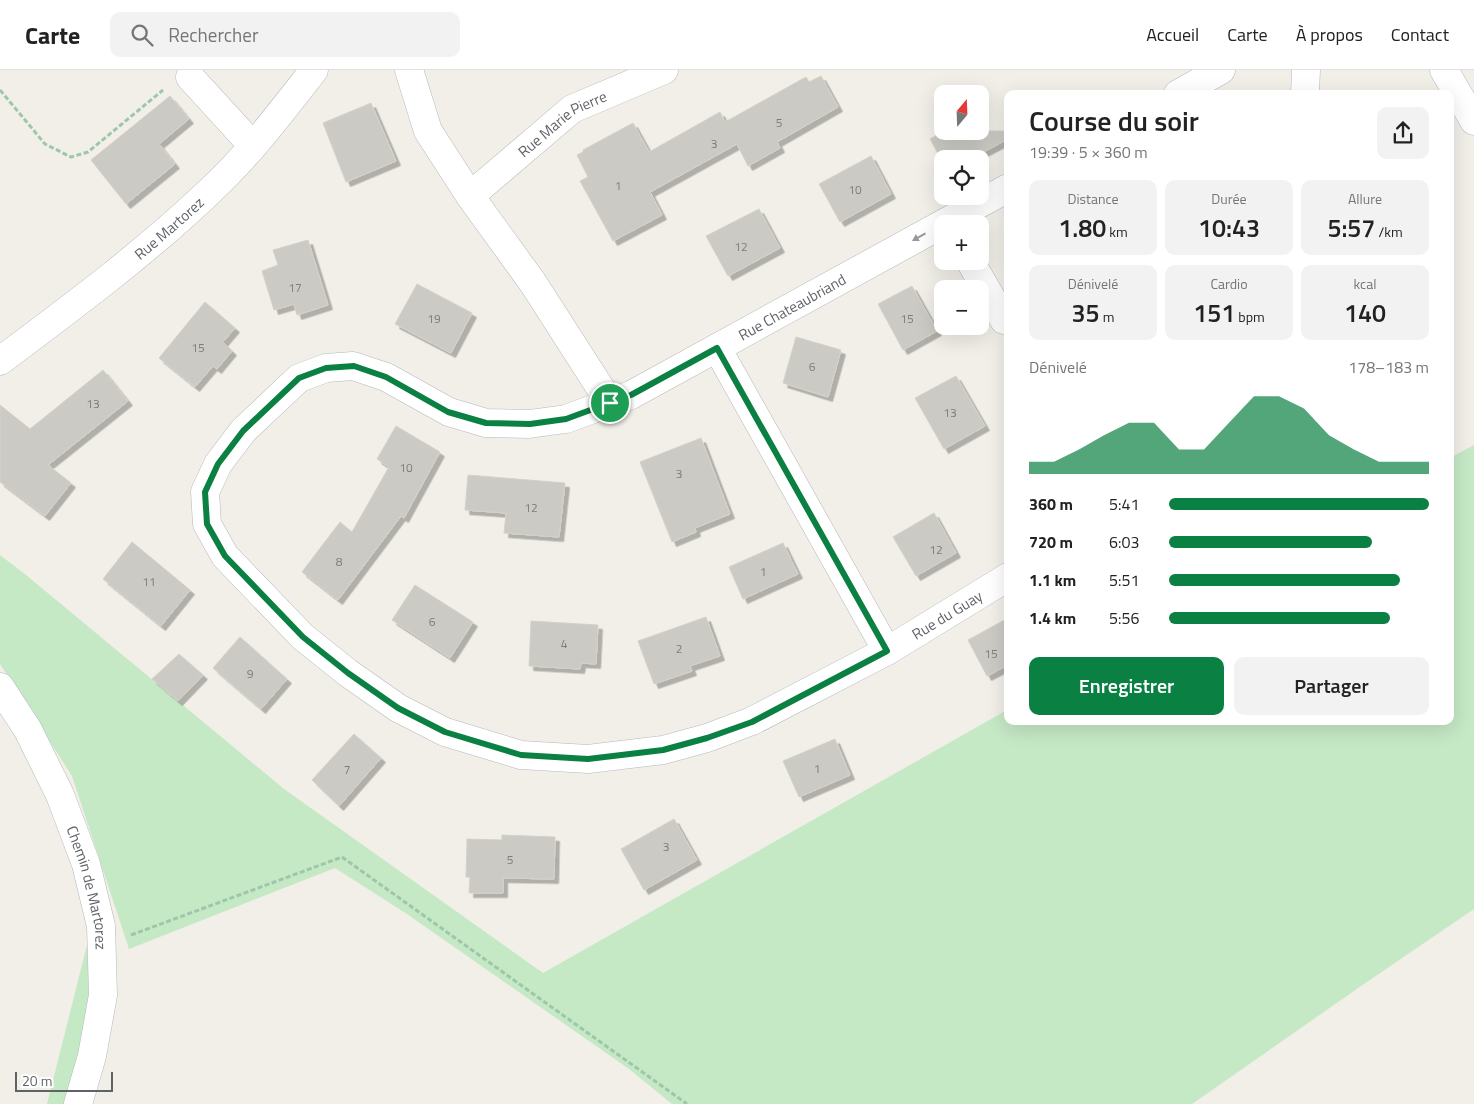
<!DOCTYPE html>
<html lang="fr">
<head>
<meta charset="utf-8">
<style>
  body { margin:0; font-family:"Titillium Web",sans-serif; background:#f2f2f2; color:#222; height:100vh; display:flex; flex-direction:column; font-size:19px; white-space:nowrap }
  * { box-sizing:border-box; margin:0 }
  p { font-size:16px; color:#767676 }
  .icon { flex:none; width:28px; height:28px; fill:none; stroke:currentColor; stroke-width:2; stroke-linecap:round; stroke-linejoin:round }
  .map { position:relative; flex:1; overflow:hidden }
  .panel { position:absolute; left:1004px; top:20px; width:450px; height:635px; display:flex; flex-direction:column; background:#fff; border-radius:10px; box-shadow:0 5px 20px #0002 }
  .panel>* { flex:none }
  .needle { width:32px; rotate:19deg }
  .fabs { position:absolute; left:934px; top:15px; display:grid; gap:10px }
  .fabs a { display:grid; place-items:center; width:55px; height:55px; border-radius:10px; background:#fff; box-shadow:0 5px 20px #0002; font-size:25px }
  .scale { position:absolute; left:15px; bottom:12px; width:98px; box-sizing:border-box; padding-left:5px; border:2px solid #5f6368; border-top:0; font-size:14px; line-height:18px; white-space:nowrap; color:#5f6368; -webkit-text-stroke:4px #fff; paint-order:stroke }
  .pin { position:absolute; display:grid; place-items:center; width:42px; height:42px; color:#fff; margin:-21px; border:2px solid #fff; border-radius:50%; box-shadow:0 1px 5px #0007 }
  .round { display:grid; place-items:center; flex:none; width:52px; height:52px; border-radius:10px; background:#f2f2f2 }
  .summary { display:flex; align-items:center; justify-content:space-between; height:85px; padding:0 25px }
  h1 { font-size:28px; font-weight:600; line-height:38px }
  .figures { display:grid; grid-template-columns:repeat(3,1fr); gap:8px; height:85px; padding:5px 25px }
  .figures div { display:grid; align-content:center; border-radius:10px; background:#f2f2f2; text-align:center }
  .figures b { font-size:25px; font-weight:600 }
  .figures small { font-size:14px; font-weight:400 }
  .figures p { font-size:14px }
  .chart { height:140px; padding:10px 25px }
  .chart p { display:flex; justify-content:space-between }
  .chart svg { width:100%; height:90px; margin-top:5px; fill:#0b8043; opacity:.7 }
  .action { display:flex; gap:10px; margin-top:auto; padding:10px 25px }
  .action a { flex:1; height:58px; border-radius:10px; background:#0b8043; color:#fff; font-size:20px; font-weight:600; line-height:58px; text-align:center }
  .action a+a { background:#f2f2f2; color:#222 }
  ul { padding:0 25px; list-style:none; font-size:16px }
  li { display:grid; grid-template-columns:80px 60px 1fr; align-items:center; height:38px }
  li i { height:12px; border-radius:6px; background:#0b8043 }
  header { display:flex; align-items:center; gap:30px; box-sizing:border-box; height:70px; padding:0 25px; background:#fff; border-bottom:1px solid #e0e0e0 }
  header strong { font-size:24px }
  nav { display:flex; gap:28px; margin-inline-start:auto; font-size:18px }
  .search { width:350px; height:45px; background:#f2f2f2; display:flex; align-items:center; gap:12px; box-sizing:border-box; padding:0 18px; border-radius:10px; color:#767676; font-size:19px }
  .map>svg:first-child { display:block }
  .green { fill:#c5e8c5 }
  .building { fill:#cccac5; stroke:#d6d1c6; filter:url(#shadow) }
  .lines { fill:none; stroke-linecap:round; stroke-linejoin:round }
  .street-casing { stroke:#b5b8bc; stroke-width:29 }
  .secondary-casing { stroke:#b6babf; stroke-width:29 }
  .path { stroke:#9cc7a9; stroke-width:3; stroke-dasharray:5 2.5; stroke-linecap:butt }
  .street { stroke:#fff; stroke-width:28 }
  .secondary { stroke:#fff; stroke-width:28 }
  .oneway { fill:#979a9d }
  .route-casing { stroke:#fff; stroke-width:10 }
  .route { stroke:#0b8043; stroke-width:6 }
  .labels { text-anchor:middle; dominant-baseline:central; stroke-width:4.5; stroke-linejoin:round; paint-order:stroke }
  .number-label { font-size:12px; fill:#7a7d7f }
  .street-label { font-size:15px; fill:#5f6368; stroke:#fff }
</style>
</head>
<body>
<header>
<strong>Carte</strong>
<div class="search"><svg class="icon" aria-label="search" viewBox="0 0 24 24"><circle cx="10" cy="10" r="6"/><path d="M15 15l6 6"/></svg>Rechercher</div>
<nav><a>Accueil</a><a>Carte</a><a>À propos</a><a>Contact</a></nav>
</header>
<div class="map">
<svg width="1474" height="1034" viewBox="0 0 1474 1034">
  <defs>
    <filter id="shadow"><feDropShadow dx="4.5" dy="4.5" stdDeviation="0" flood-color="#0004"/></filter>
  </defs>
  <rect width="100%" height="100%" fill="#f1efe8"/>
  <path class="green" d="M 1474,375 L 1474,839 L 1361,916 L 1192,1034 L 672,1034 L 629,999 L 407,844 L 335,798 L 129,879 L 72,706 L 0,594 L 0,485 L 26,505 L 284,719 L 543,903 L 1007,640 L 1008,651 L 1450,651 L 1450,388 Z
    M 87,875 L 89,921 L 86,977 L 66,1034 L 47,1034 Z"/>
  <path class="building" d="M 821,6 L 838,37 L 777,72 L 780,78 L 748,96 L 737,74 L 650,122 L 662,145 L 613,171 L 580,111 L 588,107 L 577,85 L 583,82 L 583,80 L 633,53 L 649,82 L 720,42 L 725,52 L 806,7 L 809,12 Z
    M 170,26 L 189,49 L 159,74 L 175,94 L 126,134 L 91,90 Z
    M 371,33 L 396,91 L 346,112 L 323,53 Z
    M 944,61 L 1008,61 L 1008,69 L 970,89 L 941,89 L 930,69 Z
    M 871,86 L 891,124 L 840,152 L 819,114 Z
    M 759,139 L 780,178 L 728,206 L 706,166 Z
    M 308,170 L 328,235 L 297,245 L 294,234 L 274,240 L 262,201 L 278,195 L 273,180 Z
    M 417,214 L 472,243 L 451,283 L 395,254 Z
    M 912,216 L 937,261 L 903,280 L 878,234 Z
    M 205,232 L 235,258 L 223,272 L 232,281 L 217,299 L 213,296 L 195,317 L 159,288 Z
    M 796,267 L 841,280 L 828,327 L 783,313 Z
    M 103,300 L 128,331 L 48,395 L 71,413 L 45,446 L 0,412 L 0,335 L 30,359 Z
    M 956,306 L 985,356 L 944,379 L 915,328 Z
    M 396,356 L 440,382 L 404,448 L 401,446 L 338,530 L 302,502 L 340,452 L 352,462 L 389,397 L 377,389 Z
    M 701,368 L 730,444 L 695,458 L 696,462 L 672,472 L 640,392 Z
    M 468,405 L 565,413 L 559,467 L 504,463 L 506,443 L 465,440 Z
    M 934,443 L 956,483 L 916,506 L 893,467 Z
    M 132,472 L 190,520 L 161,556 L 103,509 Z
    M 783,473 L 798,504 L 743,529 L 729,497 Z
    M 415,515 L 473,552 L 450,588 L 392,550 Z
    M 706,547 L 720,586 L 690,596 L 692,601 L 654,614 L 638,571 Z
    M 1008,548 L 1008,595 L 987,606 L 968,570 Z
    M 531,551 L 598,555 L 596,594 L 581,593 L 580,599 L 529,596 Z
    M 240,567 L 287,609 L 261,639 L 213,598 Z
    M 179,584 L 203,605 L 178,631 L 152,609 Z
    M 354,664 L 381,688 L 339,736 L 312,710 Z
    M 835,669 L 850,705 L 799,727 L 783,691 Z
    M 674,749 L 697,790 L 644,820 L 621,779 Z
    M 502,765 L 555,767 L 554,809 L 503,808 L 503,823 L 469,823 L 470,807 L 466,807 L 467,769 L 502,770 Z"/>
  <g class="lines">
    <defs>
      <g id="street">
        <path d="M 409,0 L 428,61 L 470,126 L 533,213 L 610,333"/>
        <path d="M 190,7 L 253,76"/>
        <path d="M 1178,24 L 1221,0"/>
        <path d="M 1305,24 L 1306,0"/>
        <path id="s1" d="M 1008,118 L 631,325 L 566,349 L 529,354 L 486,353 L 449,342 L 386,307 L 353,296 L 326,298 L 299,308 L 243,361 L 218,394 L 205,422 L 207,454 L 225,486 L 303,567 L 348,603 L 398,638 L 445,662 L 521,685 L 588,689 L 663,680 L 707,668 L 752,651 L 887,581 L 1008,507"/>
        <path id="s2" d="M 470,126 L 572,39 L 664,0"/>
        <path d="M 970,191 L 1004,250"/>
        <path d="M 717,278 L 887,581"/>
        <path id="s3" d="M 0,291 C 72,237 145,183 210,121 C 249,85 281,42 314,0"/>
        <path id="s4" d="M 0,617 L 28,660 L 60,725 L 86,794 L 101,856 L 103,925 L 92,986 L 78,1034"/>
      </g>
      <path id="secondary" d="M 1444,0 L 1474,51"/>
    </defs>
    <use href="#street" class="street-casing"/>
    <use href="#secondary" class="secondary-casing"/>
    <path class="path" d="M 0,20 L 45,74 L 71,87 L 88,82 L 163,20
      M 131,865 L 342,787 L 687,1034"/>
    <use href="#street" class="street"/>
    <use href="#secondary" class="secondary"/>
  </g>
  <defs><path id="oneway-solid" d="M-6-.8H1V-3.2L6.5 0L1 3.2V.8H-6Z" transform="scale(1.25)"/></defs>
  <use class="oneway" href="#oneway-solid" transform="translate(919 167) rotate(151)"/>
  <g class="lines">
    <defs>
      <path id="route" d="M 717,278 L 887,581 L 752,652 L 707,668 L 663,680 L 588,689 L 521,685 L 445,662 L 398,638 L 348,603 L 303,567 L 225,486 L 207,454 L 205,422 L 218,394 L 243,361 L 299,308 L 326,298 L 354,296 L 386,307 L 448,342 L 486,353 L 530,354 L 566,349 L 631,325 Z"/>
    </defs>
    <use href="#route" class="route-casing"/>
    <use href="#route" class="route"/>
  </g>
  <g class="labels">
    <g class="number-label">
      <text x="779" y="52">5</text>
      <text x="714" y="73">3</text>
      <text x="618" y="115">1</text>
      <text x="855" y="119">10</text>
      <text x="741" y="176">12</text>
      <text x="295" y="217">17</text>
      <text x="434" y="248">19</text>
      <text x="907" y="248">15</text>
      <text x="198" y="277">15</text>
      <text x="812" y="296">6</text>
      <text x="93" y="333">13</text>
      <text x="950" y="342">13</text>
      <text x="406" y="397">10</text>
      <text x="679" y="403">3</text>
      <text x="531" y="437">12</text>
      <text x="936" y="479">12</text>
      <text x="339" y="491">8</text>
      <text x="763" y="501">1</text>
      <text x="149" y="511">11</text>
      <text x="432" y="551">6</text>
      <text x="564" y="573">4</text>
      <text x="679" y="578">2</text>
      <text x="991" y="583">15</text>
      <text x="250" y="603">9</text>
      <text x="817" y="698">1</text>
      <text x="347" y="699">7</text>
      <text x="666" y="776">3</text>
      <text x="510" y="789">5</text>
    </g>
    <g class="street-label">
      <text stroke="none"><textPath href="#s2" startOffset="118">Rue Marie Pierre</textPath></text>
      <text stroke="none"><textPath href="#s3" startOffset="215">Rue Martorez</textPath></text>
      <text transform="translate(792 237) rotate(-29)">Rue Chateaubriand</text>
      <text stroke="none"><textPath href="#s1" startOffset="1821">Rue du Guay</textPath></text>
      <text stroke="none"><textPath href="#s4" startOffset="221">Chemin de Martorez</textPath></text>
    </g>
  </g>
</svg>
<div class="fabs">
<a><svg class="needle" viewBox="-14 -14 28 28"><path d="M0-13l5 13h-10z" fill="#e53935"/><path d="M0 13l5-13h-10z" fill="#767676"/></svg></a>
<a><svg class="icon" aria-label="locate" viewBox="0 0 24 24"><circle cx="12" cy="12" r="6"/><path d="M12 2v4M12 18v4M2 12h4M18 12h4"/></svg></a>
<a>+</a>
<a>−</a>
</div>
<div class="scale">20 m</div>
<div class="pin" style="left:610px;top:333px;background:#1e9e55"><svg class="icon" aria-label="arrive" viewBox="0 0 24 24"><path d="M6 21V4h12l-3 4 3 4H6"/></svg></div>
<section class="panel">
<div class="summary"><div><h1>Course du soir</h1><p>19:39 · 5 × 360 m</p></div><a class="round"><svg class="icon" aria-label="share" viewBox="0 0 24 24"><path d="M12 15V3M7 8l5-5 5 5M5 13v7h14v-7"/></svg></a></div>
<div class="figures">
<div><p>Distance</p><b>1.80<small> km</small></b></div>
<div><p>Durée</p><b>10:43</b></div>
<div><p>Allure</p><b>5:57<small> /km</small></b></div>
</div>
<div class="figures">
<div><p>Dénivelé</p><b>35<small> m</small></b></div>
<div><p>Cardio</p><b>151<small> bpm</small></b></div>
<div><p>kcal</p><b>140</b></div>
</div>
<div class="chart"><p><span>Dénivelé</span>178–183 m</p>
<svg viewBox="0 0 160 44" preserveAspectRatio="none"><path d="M0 44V38L10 38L20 32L30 25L40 19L50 19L60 32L70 32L80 19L90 6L100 6L110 12L120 25L130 32L140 38L150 38L160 38V44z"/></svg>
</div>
<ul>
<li><b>360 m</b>5:41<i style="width:100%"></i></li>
<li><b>720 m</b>6:03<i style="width:78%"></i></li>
<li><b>1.1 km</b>5:51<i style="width:89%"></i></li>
<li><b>1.4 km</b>5:56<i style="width:85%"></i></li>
</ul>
<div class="action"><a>Enregistrer</a><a>Partager</a></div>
</section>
</div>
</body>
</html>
